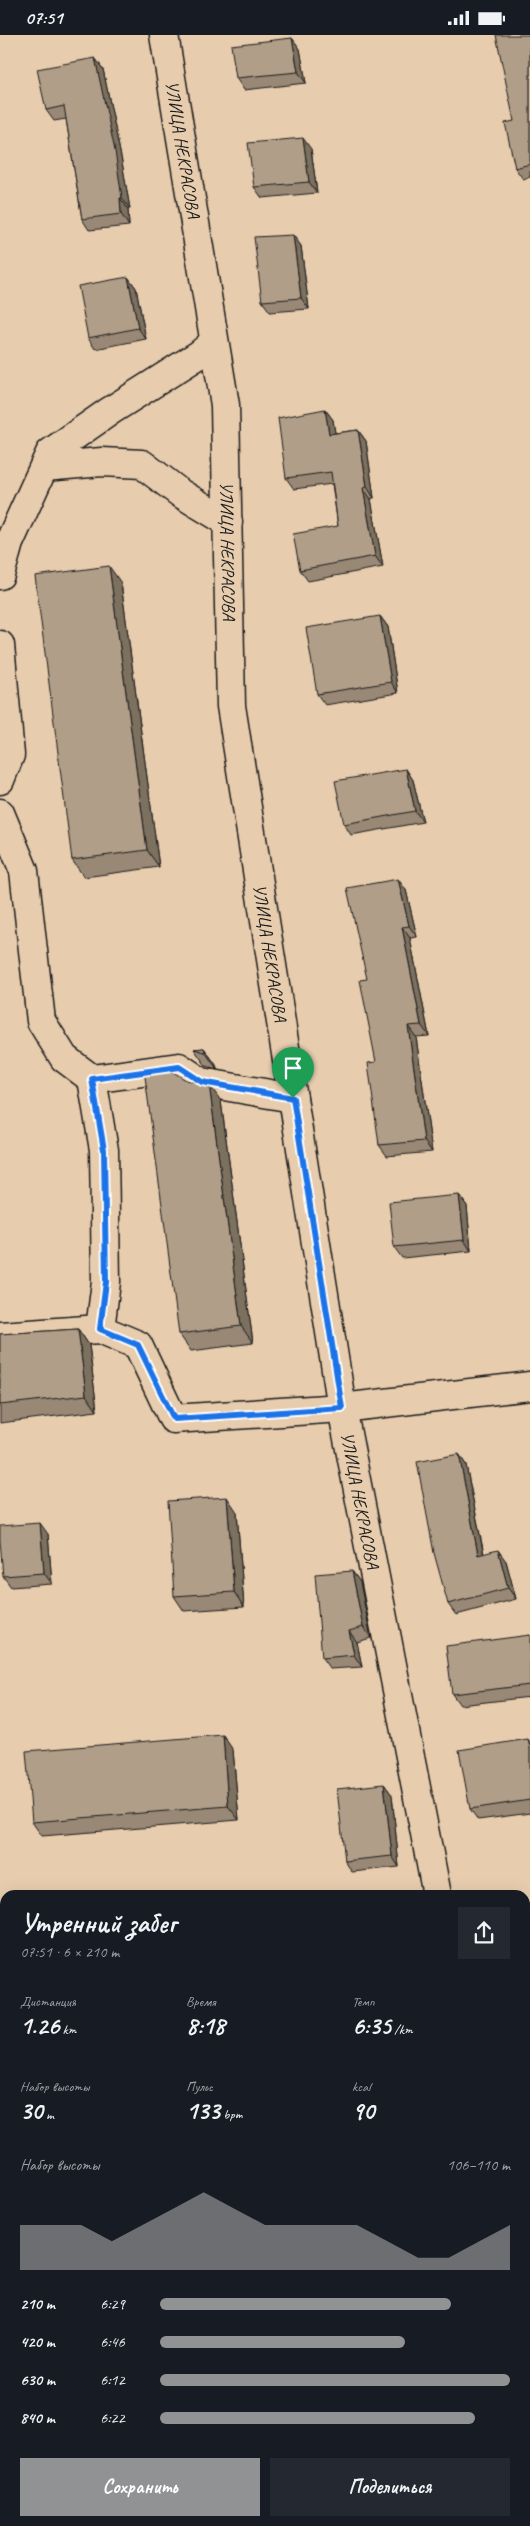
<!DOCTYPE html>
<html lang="ru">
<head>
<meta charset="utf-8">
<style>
  body { margin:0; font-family:Caveat,sans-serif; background:#242831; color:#f1f3f6; height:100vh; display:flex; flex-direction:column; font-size:19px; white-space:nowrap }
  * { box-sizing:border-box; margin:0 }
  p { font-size:16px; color:#9ea1a6 }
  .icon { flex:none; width:28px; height:28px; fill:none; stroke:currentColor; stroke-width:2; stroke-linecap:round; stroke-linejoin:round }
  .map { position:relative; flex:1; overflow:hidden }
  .sheet { position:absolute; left:0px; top:1855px; width:530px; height:636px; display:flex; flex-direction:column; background:#171b24; border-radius:15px 15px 0 0; box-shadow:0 5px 20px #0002 }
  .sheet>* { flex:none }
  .pin { position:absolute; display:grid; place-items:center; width:42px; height:42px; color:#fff; margin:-51px -21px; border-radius:50% 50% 50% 0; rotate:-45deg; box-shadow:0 0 5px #0007 }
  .pin .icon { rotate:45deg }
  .round { display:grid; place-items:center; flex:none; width:52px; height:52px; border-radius:0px; background:#242831 }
  .head { display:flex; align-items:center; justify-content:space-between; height:85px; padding:0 20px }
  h1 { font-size:28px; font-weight:700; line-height:38px }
  .figures { display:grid; grid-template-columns:repeat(3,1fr); gap:8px; height:85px; padding:5px 20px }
  .figures div { display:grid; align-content:center }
  .figures b { font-size:25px; font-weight:700 }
  .figures small { font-size:14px; font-weight:400 }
  .figures p { font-size:14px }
  .chart { height:140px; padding:10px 20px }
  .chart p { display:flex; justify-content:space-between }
  .chart svg { width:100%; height:90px; margin-top:5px; fill:#919294; opacity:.7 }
  .cta { display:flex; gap:10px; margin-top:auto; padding:10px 20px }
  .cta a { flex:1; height:58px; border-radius:0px; background:#919294; color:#fff; font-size:20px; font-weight:700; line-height:58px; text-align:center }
  .cta a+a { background:#242831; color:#f1f3f6 }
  ul { padding:0 20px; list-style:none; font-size:16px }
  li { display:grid; grid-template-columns:80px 60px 1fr; align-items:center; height:38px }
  li i { height:12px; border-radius:6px; background:#919294 }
  .status { display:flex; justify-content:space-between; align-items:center; height:35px; padding:0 25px; background:#171b24; direction:ltr }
  .status svg { height:14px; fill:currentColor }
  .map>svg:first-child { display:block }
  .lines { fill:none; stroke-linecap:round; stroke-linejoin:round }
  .minor-casing { stroke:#1c1c1c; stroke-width:31 }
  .minor { stroke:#e7ccae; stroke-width:28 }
  .wall { fill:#988875; stroke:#1c1c1c }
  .shaded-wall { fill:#7c6f5f; stroke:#1c1c1c }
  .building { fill:#b19e88; stroke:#1c1c1c }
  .route-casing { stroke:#fff; stroke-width:10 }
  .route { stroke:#1a73e8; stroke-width:6 }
  .labels { text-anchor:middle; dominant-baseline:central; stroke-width:4.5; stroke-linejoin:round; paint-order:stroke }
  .street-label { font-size:18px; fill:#1c1c1c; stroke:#e7ccae }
</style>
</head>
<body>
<div class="status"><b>07:51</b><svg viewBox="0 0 49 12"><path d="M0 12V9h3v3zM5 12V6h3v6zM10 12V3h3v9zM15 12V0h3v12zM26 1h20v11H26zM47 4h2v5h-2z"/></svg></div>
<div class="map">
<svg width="530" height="2491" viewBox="0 0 530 2491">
  <rect width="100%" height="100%" fill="#e7ccae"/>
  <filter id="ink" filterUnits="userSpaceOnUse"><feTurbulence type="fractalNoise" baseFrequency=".02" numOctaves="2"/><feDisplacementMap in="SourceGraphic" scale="10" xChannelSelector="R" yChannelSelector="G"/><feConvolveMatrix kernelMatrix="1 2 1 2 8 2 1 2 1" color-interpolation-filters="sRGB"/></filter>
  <g filter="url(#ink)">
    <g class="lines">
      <defs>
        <g id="minor">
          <path id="s1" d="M 164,0 L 225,370 L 231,671 L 342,1373 L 437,1860"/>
          <path d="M 44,432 L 102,427 L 142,429 L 180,458 L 228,487"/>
          <path d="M 0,540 L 9,508 L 50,418 L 110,376 L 200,319 L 213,308"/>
          <path d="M 0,610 L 10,720 L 0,745"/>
          <path d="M 0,778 L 24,836 L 41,986 L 64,1023 L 92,1044 L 104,1115 L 106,1247 L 100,1294"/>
          <path d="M 92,1044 L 179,1032 L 201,1047 L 293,1063"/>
          <path d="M 0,1301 L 100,1294 L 138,1310 L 173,1384 L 342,1373 L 530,1351"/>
          <path d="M 525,1885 L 530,1884"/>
          <path d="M 0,1967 L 5,1966"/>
          <path d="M 525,2468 L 528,2491"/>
        </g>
      </defs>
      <use href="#minor" class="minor-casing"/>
      <use href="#minor" class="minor"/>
    </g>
    <path class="wall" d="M 530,0 L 530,142 L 523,144 L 515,133 L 514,86 Z
      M 292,3 L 300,14 L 306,48 L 244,55 L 236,43 Z
      M 95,23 L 103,34 L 122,127 L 130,174 L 128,174 L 129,191 L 89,195 L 82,184 L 66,84 L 54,86 L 46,75 Z
      M 311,114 L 317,158 L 262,163 L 254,152 Z
      M 293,200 L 301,211 L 309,274 L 270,277 L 262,266 Z
      M 128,242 L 136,253 L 146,304 L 95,314 L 88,303 Z
      M 325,374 L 333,385 L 335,398 L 358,395 L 366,406 L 374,463 L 371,464 L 383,532 L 308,546 L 300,535 L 338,491 L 332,449 L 294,454 L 286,443 Z
      M 121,548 L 159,832 L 84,842 L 72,825 Z
      M 380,581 L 388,592 L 398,658 L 325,670 L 317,659 Z
      M 406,734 L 413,745 L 423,787 L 351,800 L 344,789 Z
      M 406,855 L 417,902 L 410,903 L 429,1001 L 416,1002 L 432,1117 L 387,1121 L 379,1110 L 376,1027 L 367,944 Z
      M 204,1013 L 216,1030 L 217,1034 L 206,1031 L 194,1014 Z
      M 221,1066 L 253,1308 L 191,1316 L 179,1299 Z
      M 459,1160 L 467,1171 L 471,1216 L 402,1223 L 394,1212 Z
      M 78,1294 L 89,1310 L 97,1376 L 0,1388 L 0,1299 Z
      M 459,1419 L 466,1430 L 484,1519 L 506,1526 L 516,1564 L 456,1580 L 448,1569 Z
      M 237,1477 L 244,1572 L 184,1576 L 174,1561 Z
      M 48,1499 L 52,1549 L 11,1552 L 3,1541 Z
      M 352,1536 L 360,1547 L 371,1603 L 357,1607 L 362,1632 L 330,1634 L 322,1623 Z
      M 530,1600 L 530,1662 L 460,1670 L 452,1659 Z
      M 528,1704 L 530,1707 L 530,1778 L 478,1785 L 470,1774 Z
      M 233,1715 L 239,1785 L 42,1801 L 32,1787 Z
      M 384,1749 L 392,1760 L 399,1832 L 352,1837 L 345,1826 Z
      M 45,2486 L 169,2486 L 169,2488 L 152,2491 L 46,2491 Z"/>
    <path class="shaded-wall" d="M 292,3 L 300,14 L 306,48 L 298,37 Z
      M 95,23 L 103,34 L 122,127 L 130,174 L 122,163 Z
      M 303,103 L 311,114 L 317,158 L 309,147 Z
      M 120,163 L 128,174 L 129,191 L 121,179 Z
      M 293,200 L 301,211 L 309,274 L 301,263 Z
      M 128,242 L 136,253 L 146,304 L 138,293 Z
      M 325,374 L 333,385 L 337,410 L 329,399 Z
      M 358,395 L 366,406 L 374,463 L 367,452 Z
      M 363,453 L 371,464 L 383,532 L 375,521 Z
      M 109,531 L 121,548 L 159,832 L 147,815 Z
      M 380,581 L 388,592 L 398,658 L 391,647 Z
      M 406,734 L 413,745 L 423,787 L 415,776 Z
      M 398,844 L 406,855 L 417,902 L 409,891 Z
      M 402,892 L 410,903 L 429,1001 L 421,990 Z
      M 408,991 L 416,1002 L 432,1117 L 424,1106 Z
      M 204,1013 L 216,1030 L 217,1034 L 205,1017 Z
      M 209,1049 L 221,1066 L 253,1308 L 241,1291 Z
      M 459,1160 L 467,1171 L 471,1216 L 464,1205 Z
      M 78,1294 L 89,1310 L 97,1376 L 86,1360 Z
      M 459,1419 L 466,1430 L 486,1531 L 478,1520 Z
      M 227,1462 L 237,1477 L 244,1572 L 234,1557 Z
      M 40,1488 L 48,1499 L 52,1549 L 44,1538 Z
      M 498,1515 L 506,1526 L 516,1564 L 508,1553 Z
      M 352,1536 L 360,1547 L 371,1603 L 363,1592 Z
      M 349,1596 L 357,1607 L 362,1632 L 354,1620 Z
      M 223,1700 L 233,1715 L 239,1785 L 228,1771 Z
      M 384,1749 L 392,1760 L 399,1832 L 392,1821 Z"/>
    <path class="building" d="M 496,0 L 530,0 L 530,129 L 515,133 L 505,88 L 514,86 Z
      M 292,3 L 298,37 L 236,43 L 231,10 Z
      M 95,23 L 115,116 L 122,163 L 120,163 L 121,179 L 82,184 L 64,71 L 46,75 L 37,34 Z
      M 303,103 L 309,147 L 254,152 L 248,108 Z
      M 293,200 L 301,263 L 262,266 L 254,202 Z
      M 128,242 L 138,293 L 88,303 L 78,251 Z
      M 325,374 L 329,399 L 358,395 L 367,452 L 363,453 L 375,521 L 300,535 L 293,499 L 338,491 L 331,437 L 286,443 L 278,383 Z
      M 109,531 L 147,815 L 72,825 L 35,541 Z
      M 380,581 L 391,647 L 317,659 L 306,593 Z
      M 406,734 L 415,776 L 344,789 L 335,746 Z
      M 398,844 L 409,891 L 402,892 L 421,990 L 408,991 L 424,1106 L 379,1110 L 368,1028 L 376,1027 L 360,945 L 367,944 L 347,853 Z
      M 204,1013 L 205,1017 L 194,1014 Z
      M 163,1031 L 186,1045 L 209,1049 L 241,1291 L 179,1299 L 144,1034 Z
      M 459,1160 L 464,1205 L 394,1212 L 389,1167 Z
      M 78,1294 L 86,1360 L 0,1370 L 0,1299 Z
      M 459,1419 L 478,1520 L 498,1515 L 508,1553 L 448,1569 L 434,1518 L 417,1427 Z
      M 227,1462 L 234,1557 L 174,1561 L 168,1466 Z
      M 40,1488 L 44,1538 L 3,1541 L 0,1505 L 0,1491 Z
      M 352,1536 L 363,1592 L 349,1596 L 354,1620 L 322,1623 L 315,1539 Z
      M 530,1600 L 530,1650 L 452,1659 L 446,1611 Z
      M 223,1700 L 228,1771 L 32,1787 L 26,1716 Z
      M 528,1704 L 530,1714 L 530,1765 L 470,1774 L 459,1715 Z
      M 384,1749 L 392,1821 L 345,1826 L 337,1754 Z
      M 45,2486 L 78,2486 L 47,2491 L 46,2491 Z"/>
  </g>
  <g class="lines" filter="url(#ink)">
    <defs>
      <path id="route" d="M 179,1032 L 202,1047 L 293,1063 L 342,1373 L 174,1384 L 138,1310 L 100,1294 L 106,1247 L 104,1115 L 92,1044 Z"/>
    </defs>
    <use href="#route" class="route-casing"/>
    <use href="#route" class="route"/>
  </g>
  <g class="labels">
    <g class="street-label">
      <text stroke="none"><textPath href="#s1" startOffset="116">УЛИЦА НЕКРАСОВА</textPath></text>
      <text stroke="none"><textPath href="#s1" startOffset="521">УЛИЦА НЕКРАСОВА</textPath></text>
      <text stroke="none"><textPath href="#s1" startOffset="926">УЛИЦА НЕКРАСОВА</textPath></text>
      <text stroke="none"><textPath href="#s1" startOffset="1481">УЛИЦА НЕКРАСОВА</textPath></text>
    </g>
  </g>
</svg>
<div class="pin" style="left:293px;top:1063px;background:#1e9e55"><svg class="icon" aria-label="arrive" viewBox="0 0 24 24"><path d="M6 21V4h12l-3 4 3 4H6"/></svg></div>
<section class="sheet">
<div class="head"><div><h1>Утренний забег</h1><p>07:51 · 6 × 210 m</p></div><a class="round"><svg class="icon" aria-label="share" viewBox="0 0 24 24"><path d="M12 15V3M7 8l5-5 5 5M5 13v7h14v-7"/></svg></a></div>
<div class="figures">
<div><p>Дистанция</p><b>1.26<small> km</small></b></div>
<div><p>Время</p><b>8:18</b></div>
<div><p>Темп</p><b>6:35<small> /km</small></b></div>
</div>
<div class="figures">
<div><p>Набор высоты</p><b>30<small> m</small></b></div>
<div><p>Пульс</p><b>133<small> bpm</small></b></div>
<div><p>kcal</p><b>90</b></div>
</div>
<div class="chart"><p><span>Набор высоты</span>106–110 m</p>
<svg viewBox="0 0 160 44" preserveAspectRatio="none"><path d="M0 44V22L10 22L20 22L30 30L40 22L50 14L60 6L70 14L80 22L90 22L100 22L110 22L120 30L130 38L140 38L150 30L160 22V44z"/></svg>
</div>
<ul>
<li><b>210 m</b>6:29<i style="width:83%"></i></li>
<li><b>420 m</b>6:46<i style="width:70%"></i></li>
<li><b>630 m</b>6:12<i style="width:100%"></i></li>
<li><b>840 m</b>6:22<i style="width:90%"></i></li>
</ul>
<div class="cta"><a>Сохранить</a><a>Поделиться</a></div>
</section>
</div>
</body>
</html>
